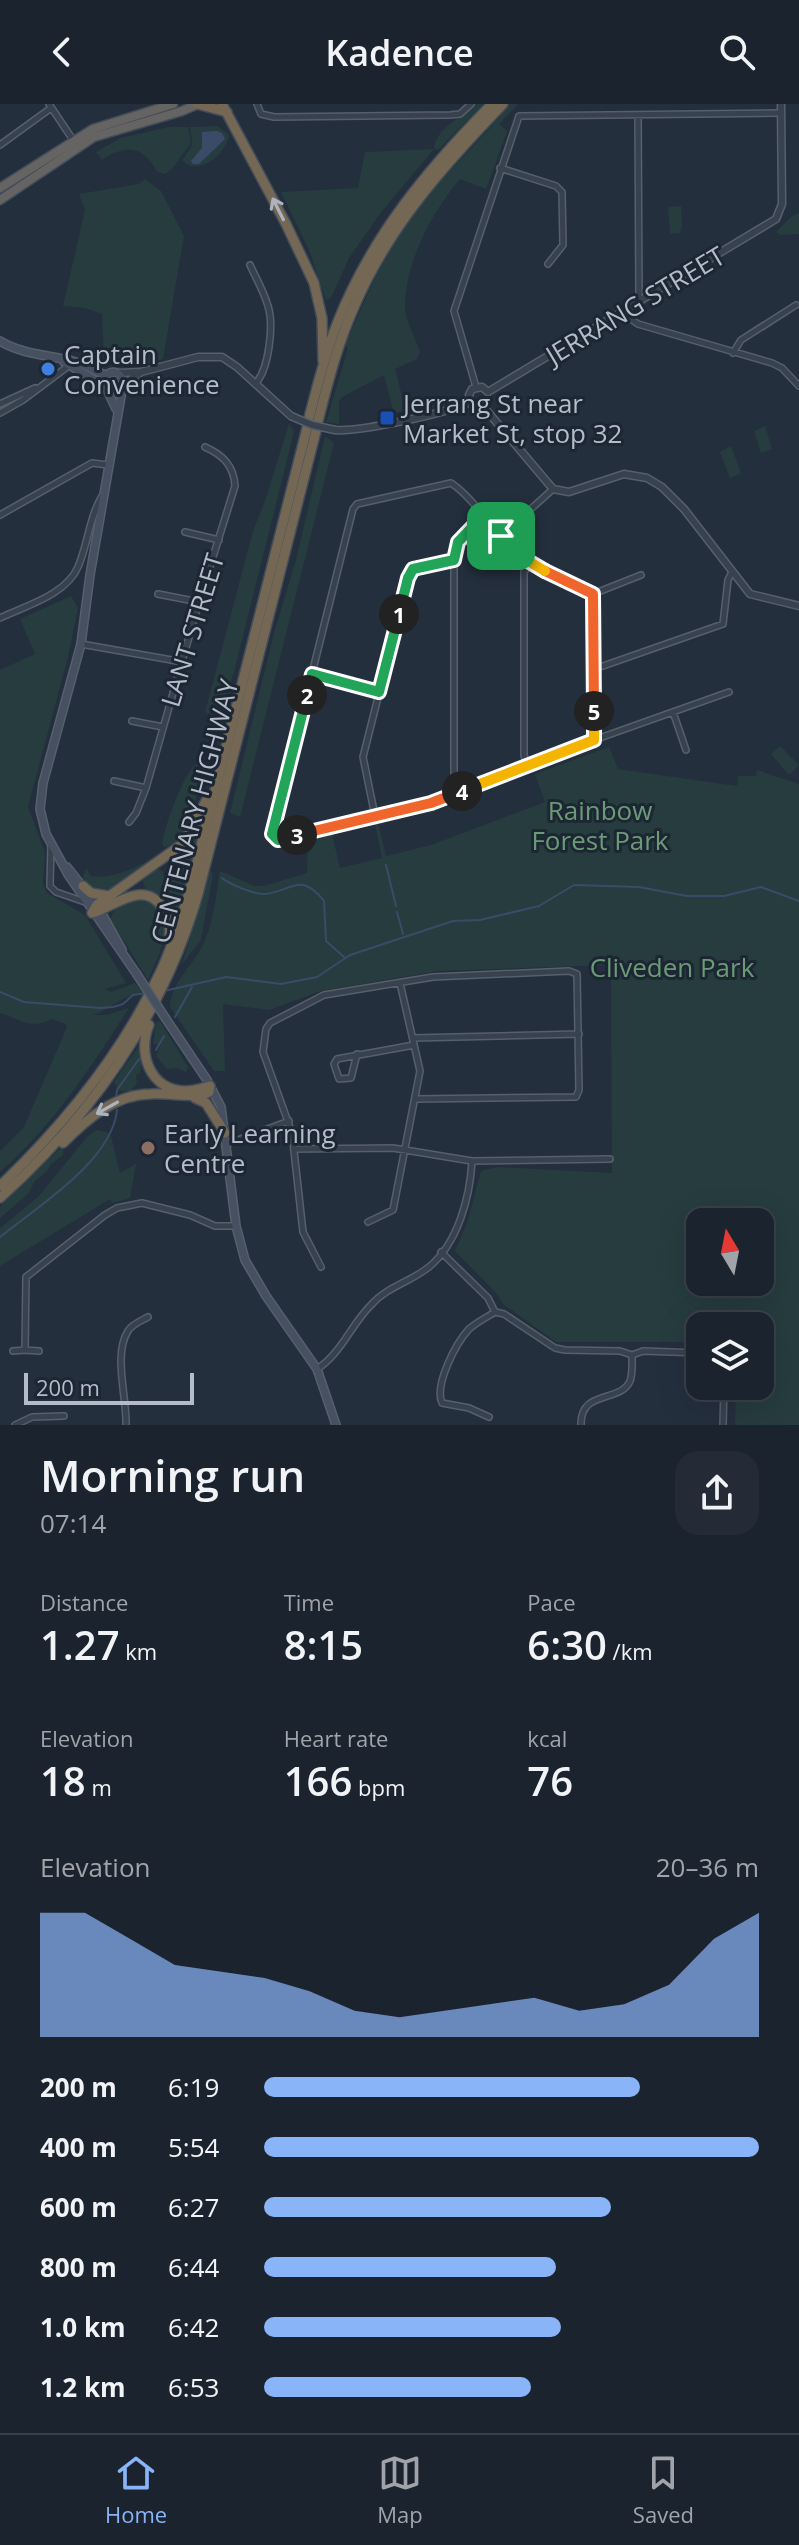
<!DOCTYPE html>
<html lang="en">
<head>
<meta charset="utf-8">
<style>
  body { margin:0; font-family:"Open Sans",sans-serif; background:#242b36; color:#f1f3f6; height:100vh; display:flex; flex-direction:column; font-size:30px; white-space:nowrap }
  * { box-sizing:border-box; margin:0 }
  p { font-size:26px; color:#a0a4aa }
  .icon { flex:none; width:44px; height:44px; fill:none; stroke:currentColor; stroke-width:2; stroke-linecap:round; stroke-linejoin:round }
  .map { position:relative; height:1321px; overflow:hidden }
  .side { display:flex; flex-direction:column; background:#1b232e; flex:1 }
  .side>* { flex:none }
  .needle { width:52px; rotate:350deg }
  .buttons { position:absolute; left:686px; top:1104px; display:grid; gap:16px }
  .buttons a { display:grid; place-items:center; width:88px; height:88px; border-radius:16px; background:#1b232e; box-shadow:0 8px 32px #0002,0 0 0 2px #39404a; font-size:40px }
  .scale { position:absolute; left:24px; bottom:20px; width:170px; box-sizing:border-box; padding-left:8px; border:4px solid #b4bcc9; border-top:0; font-size:22px; line-height:28px; white-space:nowrap; color:#b4bcc9; -webkit-text-stroke:6px #1d2633; paint-order:stroke }
  .pin { position:absolute; display:grid; place-items:center; width:68px; height:68px; color:#fff; margin:-34px; border-radius:16px; box-shadow:0 4px 12px #0006 }
  .km { position:absolute; width:40px; height:40px; margin:-20px; border-radius:50%; background:#222; color:#fff; font-size:22px; line-height:40px; text-align:center }
  .round { display:grid; place-items:center; flex:none; width:84px; height:84px; border-radius:24px; background:#242b36 }
  .head { display:flex; align-items:center; justify-content:space-between; height:136px; padding:0 40px }
  h1 { font-size:44px; font-weight:600; line-height:60px }
  .metrics { display:grid; grid-template-columns:repeat(3,1fr); gap:12px; height:136px; padding:8px 40px }
  .metrics div { display:grid; align-content:center }
  .metrics b { font-size:40px; font-weight:600 }
  .metrics small { font-size:22px; font-weight:400 }
  .metrics p { font-size:22px }
  .chart { height:224px; padding:16px 40px }
  .chart p { display:flex; justify-content:space-between }
  .chart svg { width:100%; height:144px; margin-top:8px; fill:#8ab4f8; opacity:.7 }
  ul { padding:0 40px; list-style:none; font-size:26px }
  li { display:grid; grid-template-columns:128px 96px 1fr; align-items:center; height:60px }
  li i { height:20px; border-radius:10px; background:#8ab4f8 }
  header { display:flex; justify-content:space-between; align-items:center; height:104px; padding:0 40px; background:#1b232e; font-size:36px; font-weight:600 }
  .tabs { display:flex; justify-content:space-around; align-items:center; height:112px; border-top:2px solid #39404a; background:#1b232e; font-size:22px; color:#a0a4aa }
  .tabs a { display:grid; justify-items:center; gap:4px }
  .tabs .selected { color:#8ab4f8 }
  .map>svg:first-child { display:block }
  .green { fill:#263c3f; fill-rule:evenodd }
  .water { fill:#394c67 }
  .lines { fill:none; stroke-linecap:round; stroke-linejoin:round }
  .stream { stroke:#394c67; stroke-width:2 }
  .minor-casing { stroke:#565f6c; stroke-width:8 }
  .tertiary-casing { stroke:#565f6c; stroke-width:9 }
  .secondary-casing { stroke:#565f6c; stroke-width:10 }
  .trunk-casing { stroke:#434c59; stroke-width:11 }
  .motorway-casing { stroke:#434c59; stroke-width:12 }
  .minor { stroke:#38414e; stroke-width:5 }
  .tertiary { stroke:#38414e; stroke-width:6 }
  .secondary { stroke:#465061; stroke-width:7 }
  .trunk { stroke:#656462; stroke-width:8 }
  .motorway { stroke:#746855; stroke-width:9 }
  .tertiary-bridge-casing { stroke:#565f6c; stroke-width:9; stroke-linecap:butt }
  .secondary-bridge-casing { stroke:#565f6c; stroke-width:10; stroke-linecap:butt }
  .tertiary-bridge { stroke:#38414e; stroke-width:6 }
  .secondary-bridge { stroke:#465061; stroke-width:7 }
  .oneway { stroke:#aeb4bd }
  .split-1-casing { stroke:#fff; stroke-width:16 }
  .split-2-casing { stroke:#fff; stroke-width:16 }
  .split-3-casing { stroke:#fff; stroke-width:16 }
  .split-4-casing { stroke:#fff; stroke-width:16 }
  .split-5-casing { stroke:#fff; stroke-width:16 }
  .split-6-casing { stroke:#fff; stroke-width:16 }
  .split-7-casing { stroke:#fff; stroke-width:16 }
  .split-1 { stroke:#22a559; stroke-width:10 }
  .split-2 { stroke:#22a559; stroke-width:10 }
  .split-3 { stroke:#22a559; stroke-width:10 }
  .split-4 { stroke:#f0652b; stroke-width:10 }
  .split-5 { stroke:#f5b400; stroke-width:10 }
  .split-6 { stroke:#f0652b; stroke-width:10 }
  .split-7 { stroke:#f5b400; stroke-width:10 }
  .shop-dot { fill:#3f7fe0; stroke:#1d2633; stroke-width:3 }
  .transit-dot { fill:#1a4fb4; stroke:#1d2633; stroke-width:3 }
  .education-dot { fill:#8d6e63; stroke:#1d2633; stroke-width:3 }
  .labels { text-anchor:middle; dominant-baseline:central; stroke-width:6; stroke-linejoin:round; paint-order:stroke }
  .street-label { font-size:26px; fill:#b4bcc9; stroke:#1d2633 }
  .poi-label { font-size:26px; fill:#b4bcc9; stroke:#1d2633; text-anchor:start }
  .park-label { font-size:26px; fill:#6b9a76; stroke:#1d2633 }
</style>
</head>
<body>
<header><svg class="icon" aria-label="back" viewBox="0 0 24 24"><path d="M15 5l-7 7 7 7"/></svg>Kadence<svg class="icon" aria-label="search" viewBox="0 0 24 24"><circle cx="10" cy="10" r="6"/><path d="M15 15l6 6"/></svg></header>
<div class="map">
<svg width="799" height="1321" viewBox="0 0 799 1321">
  <rect width="100%" height="100%" fill="#242f3e"/>
  <path class="green" d="M 475,0 L 483,0 L 438,46 L 434,45 L 382,107 L 349,154 L 331,194 L 326,196 L 309,146 L 281,88 L 358,84 L 365,48 L 434,45 C 436,23 462,15 475,0 Z
    M 510,0 L 518,0 L 499,20 L 507,27 L 486,85 L 460,75 C 432,108 407,155 405,200 C 404,214 415,234 420,247 L 417,255 L 395,265 L 405,304 L 408,306 L 391,310 L 393,306 L 384,271 L 342,293 L 339,297 L 339,320 L 326,318 L 348,244 L 345,241 C 362,204 376,166 399,131 C 430,82 474,45 510,0 Z
    M 217,22 L 229,31 C 226,50 198,74 182,56 C 194,40 193,43 190,23 Z
    M 168,23 L 188,23 L 191,39 L 172,65 L 165,70 L 157,68 C 144,42 126,40 102,56 L 96,48 L 121,34 Z
    M 145,75 L 161,87 L 184,132 L 163,255 L 134,262 L 104,256 L 102,210 L 85,204 L 63,202 L 85,106 L 79,90 L 139,80 Z
    M 681,102 L 682,122 L 680,129 L 670,130 L 668,103 Z
    M 799,109 L 799,130 L 780,131 L 776,128 L 792,112 Z
    M 289,320 L 294,327 L 293,332 L 234,568 L 223,597 L 208,610 L 205,608 L 253,427 L 265,397 Z
    M 765,322 L 772,345 L 761,349 L 754,327 Z
    M 325,332 L 334,339 L 240,713 L 230,709 L 274,529 L 296,456 Z
    M 731,342 L 741,369 L 730,374 L 720,348 Z
    M 71,492 L 78,504 L 68,553 L 28,703 L 45,748 L 43,780 L 47,789 L 85,811 L 126,879 L 105,885 L 111,888 L 135,879 L 142,888 C 123,891 110,906 93,911 L 107,911 L 129,904 C 91,963 54,1021 0,1068 L 0,1047 L 24,1023 L 67,923 L 66,920 L 52,915 C 29,926 22,916 0,909 L 0,566 L 35,550 L 20,515 Z
    M 780,642 L 799,661 L 791,670 L 788,670 L 771,650 Z
    M 609,643 L 618,665 L 737,682 L 738,672 L 756,672 L 757,666 L 799,680 L 799,1321 L 735,1321 L 736,1282 L 760,1282 L 760,1222 L 700,1222 L 700,1238 L 556,1238 L 503,1200 L 497,1190 L 455,1147 L 467,1119 L 481,1067 L 498,1063 L 612,1069 L 611,861 L 438,867 L 321,887 L 269,906 L 223,900 L 225,967 L 214,967 L 170,903 C 171,876 196,860 205,836 C 214,816 216,790 220,767 L 254,782 L 264,782 L 307,769 L 308,736 L 332,730 L 340,764 L 382,754 L 375,720 L 378,719 L 386,752 L 431,741 L 545,698 L 535,670 ZM 700,1118 L 760,1118 L 760,1178 L 700,1178 Z
    M 196,660 L 200,664 C 195,692 198,733 164,743 L 162,739 C 165,722 183,670 196,660 Z
    M 199,720 L 201,721 L 174,823 C 172,817 169,811 167,805 C 163,780 186,741 199,720 Z
    M 155,753 L 159,754 L 113,787 L 102,790 L 86,781 L 82,775 L 86,764 L 91,772 C 115,775 134,764 155,753 Z
    M 157,765 L 163,767 L 163,772 L 167,774 L 162,797 L 148,789 L 142,776 Z
    M 210,767 L 213,770 L 201,836 L 182,860 Z
    M 135,796 C 187,798 160,849 148,876 L 111,816 C 112,803 123,798 135,796 Z
    M 160,917 L 188,963 L 186,968 L 176,964 L 167,965 L 156,952 L 161,941 L 153,940 L 156,919 Z
    M 138,943 L 142,959 L 140,969 L 136,971 L 137,979 L 131,987 L 119,987 L 114,978 Z
    M 96,1026 L 107,1028 L 111,1032 L 120,1069 L 136,1060 L 130,1094 L 112,1099 L 110,1095 L 0,1162 L 0,1124 L 38,1093 L 87,1033 Z
    M 77,1028 L 78,1031 L 64,1043 L 63,1051 L 50,1061 L 47,1067 L 35,1077 L 28,1090 L 0,1114 L 0,1103 Z"/>
  <path class="water" d="M 217,27 L 222,29 L 225,35 L 199,60 L 193,60 L 191,57 L 202,44 L 202,28 Z"/>
  <g class="lines">
    <path class="stream" d="M 386,761 L 396,802
      M 222,774 C 229,780 255,791 265,790 C 293,787 300,767 324,797 L 326,837 L 344,853
      M 397,808 L 403,830
      M 164,887 L 226,873 L 281,880 L 317,873 L 350,851 L 453,817 L 480,816 L 539,802 L 574,781 L 639,783 L 687,792 L 724,792 L 761,783 L 799,797
      M 0,888 L 24,898 L 100,904 L 113,903 L 123,900 L 133,891 L 146,889
      M 175,913 L 192,883
      M 156,946 L 164,932
      M 116,994 L 117,986 L 139,955
      M 0,1133 C 37,1103 112,1057 117,1006"/>
    <defs>
      <path id="minor" d="M 49,0 L 73,36
        M 257,0 L 261,10 L 274,13 L 450,11 L 460,10 L 471,0
        M 638,11 L 639,193 L 641,197
        M 0,41 L 51,4
        M 500,64 L 556,82 L 562,88 L 563,141 L 548,160
        M 250,161 C 256,174 264,188 268,202 C 274,221 269,266 255,280
        M 622,209 L 638,220 L 772,259 L 782,264 L 799,282
        M 733,249 L 741,236 L 796,201
        M 476,283 L 454,207 L 519,12 L 781,9
        M 0,300 L 35,284
        M 0,309 L 23,296 L 71,260
        M 0,411 L 92,359 L 108,361
        M 185,428 L 219,436
        M 501,432 L 553,385
        M 641,471 L 593,490 C 569,480 540,469 520,453 C 494,432 479,398 451,379 L 357,400 L 353,405 L 272,730 L 278,736 L 438,697 L 594,636 L 729,588
        M 158,490 L 199,498
        M 593,490 L 594,636
        M 0,514 C 25,502 66,491 78,463 C 88,440 89,414 102,392
        M 81,540 L 183,558
        M 593,563 L 603,562 L 723,520 L 728,476 L 732,468
        M 312,570 L 379,588
        M 673,608 L 686,646
        M 132,617 L 163,623
        M 527,661 L 524,651 L 524,468 L 530,460
        M 114,677 L 146,684
        M 458,689 L 454,679 L 454,447 L 467,426 L 483,412
        M 375,712 L 363,653 L 408,474 L 416,463 L 454,456
        M 129,718 L 136,709 L 146,684 L 199,498 L 235,382 C 234,362 223,351 205,343
        M 51,739 L 50,782 L 56,788 L 85,798
        M 413,934 L 579,930
        M 357,950 L 351,974 L 339,975 L 334,960 L 337,955 L 414,941
        M 227,1040 L 289,1017
        M 294,1045 L 393,1044 L 472,1057
        M 368,1118 L 393,1106 L 420,967 L 400,879
        M 441,1148 L 488,1194 L 495,1208 L 504,1210 L 555,1244 L 565,1246 L 620,1247 L 632,1251 L 643,1247 L 700,1249
        M 321,1163 L 303,1128 L 292,1029 L 263,948 L 266,925 L 270,919 L 324,891 L 433,873 L 569,867 L 577,870 L 579,986 L 576,993 L 416,995
        M 13,1247 L 25,1246
        M 39,1247 L 25,1246 L 26,1173 L 105,1111 L 117,1104 L 142,1099 L 190,1111 L 215,1122 L 236,1122
        M 317,1265 C 342,1249 351,1220 372,1200 C 387,1183 412,1177 429,1163 C 458,1139 470,1093 472,1057 L 610,1055
        M 489,1313 L 469,1304 L 442,1299 C 434,1281 456,1239 469,1225 C 477,1218 487,1213 495,1208
        M 15,1321 L 32,1313 L 64,1312
        M 126,1321 C 127,1294 113,1250 128,1227 C 132,1220 141,1217 148,1213
        M 581,1321 C 580,1285 621,1299 630,1277 C 633,1269 632,1259 632,1251
        M 723,1321 L 724,1282"/>
      <path id="tertiary" d="M 118,269 L 141,268 L 198,253 L 222,253 L 237,263 L 291,312
        M 123,281 L 141,268
        M 488,288 L 776,115 L 782,100 L 781,0
        M 470,298 L 469,291 L 472,285 L 482,283 L 488,288
        M 482,301 L 553,385 L 569,388 L 624,370 L 647,374 L 662,383 L 684,405 L 750,490 L 799,502
        M 335,326 C 360,328 448,309 470,298"/>
      <path id="secondary" d="M 0,237 C 23,251 51,251 76,258 C 87,261 95,268 106,271
        M 64,258 L 103,281
        M 106,271 C 115,265 123,270 123,281 L 90,471 L 81,540 L 43,679 L 40,705 L 46,730 L 69,772 L 136,869
        M 103,277 L 116,305
        M 67,763 L 97,801 L 122,846
        M 166,915 L 207,976 L 221,1003 L 236,1122 L 245,1156 L 266,1192 L 317,1265 L 336,1321"/>
      <path id="trunk" d="M 0,84 L 93,25 L 173,0
        M 0,96 L 94,33 L 182,7 L 198,0"/>
      <path id="motorway" d="M 197,0 L 227,8
        M 222,0 L 286,120 L 314,179 L 322,214 L 323,257
        M 309,314 C 317,283 325,250 337,220 C 371,133 427,66 492,0
        M 318,317 C 328,278 338,238 355,201 C 389,122 444,61 503,0
        M 83,782 L 91,789 L 109,792
        M 92,809 L 97,801 L 184,739 L 207,695
        M 92,809 C 114,803 143,775 162,803 C 169,813 171,823 169,834
        M 149,921 C 137,949 150,986 185,987 C 194,987 202,984 210,982
        M 195,994 L 206,999 L 225,1029
        M 63,1039 C 87,1015 115,990 151,990 C 169,989 185,993 203,991 L 209,988 L 210,982
        M 0,1082 C 64,1021 121,951 159,871 C 172,845 180,817 189,789 L 307,324
        M 0,1094 C 93,1010 163,910 198,790 L 316,327"/>
    </defs>
    <use href="#minor" class="minor-casing"/>
    <use href="#tertiary" class="tertiary-casing"/>
    <use href="#secondary" class="secondary-casing"/>
    <use href="#trunk" class="trunk-casing"/>
    <use href="#motorway" class="motorway-casing"/>
    <use href="#minor" class="minor"/>
    <use href="#tertiary" class="tertiary"/>
    <use href="#secondary" class="secondary"/>
    <use href="#trunk" class="trunk"/>
    <use href="#motorway" class="motorway"/>
    <defs>
      <path id="tertiary-bridge" d="M 291,312 L 312,321 L 335,326"/>
      <path id="secondary-bridge" d="M 136,869 L 166,915"/>
    </defs>
    <use href="#tertiary-bridge" class="tertiary-bridge-casing"/>
    <use href="#secondary-bridge" class="secondary-bridge-casing"/>
    <use href="#tertiary-bridge" class="tertiary-bridge"/>
    <use href="#secondary-bridge" class="secondary-bridge"/>
  </g>
  <defs><path id="oneway-shaft" d="M-6 0H5M1.5-3L5.5 0L1.5 3" fill="none" stroke-width="1.6" stroke-linecap="round" stroke-linejoin="round" transform="scale(2)"/></defs>
  <g class="oneway">
    <use href="#oneway-shaft" transform="translate(278 105) rotate(-117)"/>
    <use href="#oneway-shaft" transform="translate(107 1004) rotate(151)"/>
  </g>
  <g class="lines">
    <defs>
      <path id="split-1" d="M 399,510 L 408,474 L 413,465 L 454,456 L 458,438 L 483,412 L 501,432"/>
      <path id="split-2" d="M 307,591 L 312,570 L 379,588 L 399,510"/>
      <path id="split-3" d="M 297,731 L 278,736 L 272,730 L 307,591"/>
      <path id="split-4" d="M 297,731 L 431,699 L 462,687"/>
      <path id="split-5" d="M 462,687 L 594,636 L 594,607"/>
      <path id="split-6" d="M 545,467 L 593,490 L 594,607"/>
      <path id="split-7" d="M 501,432 L 518,451 L 545,467"/>
    </defs>
    <use href="#split-1" class="split-1-casing"/>
    <use href="#split-2" class="split-2-casing"/>
    <use href="#split-3" class="split-3-casing"/>
    <use href="#split-4" class="split-4-casing"/>
    <use href="#split-5" class="split-5-casing"/>
    <use href="#split-6" class="split-6-casing"/>
    <use href="#split-7" class="split-7-casing"/>
    <use href="#split-1" class="split-1"/>
    <use href="#split-2" class="split-2"/>
    <use href="#split-3" class="split-3"/>
    <use href="#split-4" class="split-4"/>
    <use href="#split-5" class="split-5"/>
    <use href="#split-6" class="split-6"/>
    <use href="#split-7" class="split-7"/>
  </g>
  <circle class="shop-dot" cx="48" cy="265" r="8"/>
  <rect class="transit-dot" x="379" y="306" width="16" height="16" rx="4"/>
  <circle class="education-dot" cx="148" cy="1044" r="8"/>
  <g class="labels">
    <g class="street-label">
      <text transform="translate(635 201) rotate(-31)">JERRANG STREET</text>
      <text transform="translate(192 526) rotate(-73)">LANT STREET</text>
      <text transform="translate(194 707) rotate(-75)">CENTENARY HIGHWAY</text>
    </g>
    <g class="poi-label">
      <text x="64" y="250">Captain<tspan x="64" dy="30">Convenience</tspan></text>
      <text x="403" y="299">Jerrang St near<tspan x="403" dy="30">Market St, stop 32</tspan></text>
      <text x="164" y="1029">Early Learning<tspan x="164" dy="30">Centre</tspan></text>
    </g>
    <g class="park-label">
      <text x="600" y="706">Rainbow<tspan x="600" dy="30">Forest Park</tspan></text>
      <text x="672" y="863">Cliveden Park</text>
    </g>
  </g>
</svg>
<div class="buttons">
<a><svg class="needle" viewBox="-14 -14 28 28"><path d="M0-13l5 13h-10z" fill="#e53935"/><path d="M0 13l5-13h-10z" fill="#a0a4aa"/></svg></a>
<a><svg class="icon" aria-label="layers" viewBox="0 0 24 24"><path d="M12 4l9 5-9 5-9-5zM3 14l9 5 9-5"/></svg></a>
</div>
<div class="scale">200 m</div>
<div class="pin" style="left:501px;top:432px;background:#1e9e55"><svg class="icon" aria-label="arrive" viewBox="0 0 24 24"><path d="M6 21V4h12l-3 4 3 4H6"/></svg></div>
<b class="km" style="left:399px;top:510px">1</b>
<b class="km" style="left:307px;top:591px">2</b>
<b class="km" style="left:297px;top:731px">3</b>
<b class="km" style="left:462px;top:687px">4</b>
<b class="km" style="left:594px;top:607px">5</b>
</div>
<section class="side">
<div class="head"><div><h1>Morning run</h1><p>07:14</p></div><a class="round"><svg class="icon" aria-label="share" viewBox="0 0 24 24"><path d="M12 15V3M7 8l5-5 5 5M5 13v7h14v-7"/></svg></a></div>
<div class="metrics">
<div><p>Distance</p><b>1.27<small> km</small></b></div>
<div><p>Time</p><b>8:15</b></div>
<div><p>Pace</p><b>6:30<small> /km</small></b></div>
</div>
<div class="metrics">
<div><p>Elevation</p><b>18<small> m</small></b></div>
<div><p>Heart rate</p><b>166<small> bpm</small></b></div>
<div><p>kcal</p><b>76</b></div>
</div>
<div class="chart"><p><span>Elevation</span>20–36 m</p>
<svg viewBox="0 0 160 44" preserveAspectRatio="none"><path d="M0 44V6L10 6L20 14L30 22L40 24L50 26L60 30L70 36L80 38L90 36L100 34L110 32L120 36L130 34L140 28L150 14L160 6V44z"/></svg>
</div>
<ul>
<li><b>200 m</b>6:19<i style="width:76%"></i></li>
<li><b>400 m</b>5:54<i style="width:100%"></i></li>
<li><b>600 m</b>6:27<i style="width:70%"></i></li>
<li><b>800 m</b>6:44<i style="width:59%"></i></li>
<li><b>1.0 km</b>6:42<i style="width:60%"></i></li>
<li><b>1.2 km</b>6:53<i style="width:54%"></i></li>
</ul>
</section>
<nav class="tabs">
<a class="selected"><svg class="icon" aria-label="home" viewBox="0 0 24 24"><path d="M3 11l9-7 9 7M6 9v11h12V9"/></svg>Home</a>
<a><svg class="icon" aria-label="map" viewBox="0 0 24 24"><path d="M3 6l6-2 6 2 6-2v14l-6 2-6-2-6 2zM9 4v14M15 6v14"/></svg>Map</a>
<a><svg class="icon" aria-label="saved" viewBox="0 0 24 24"><path d="M7 4h10v16l-5-4-5 4z"/></svg>Saved</a>
</nav>
</body>
</html>
